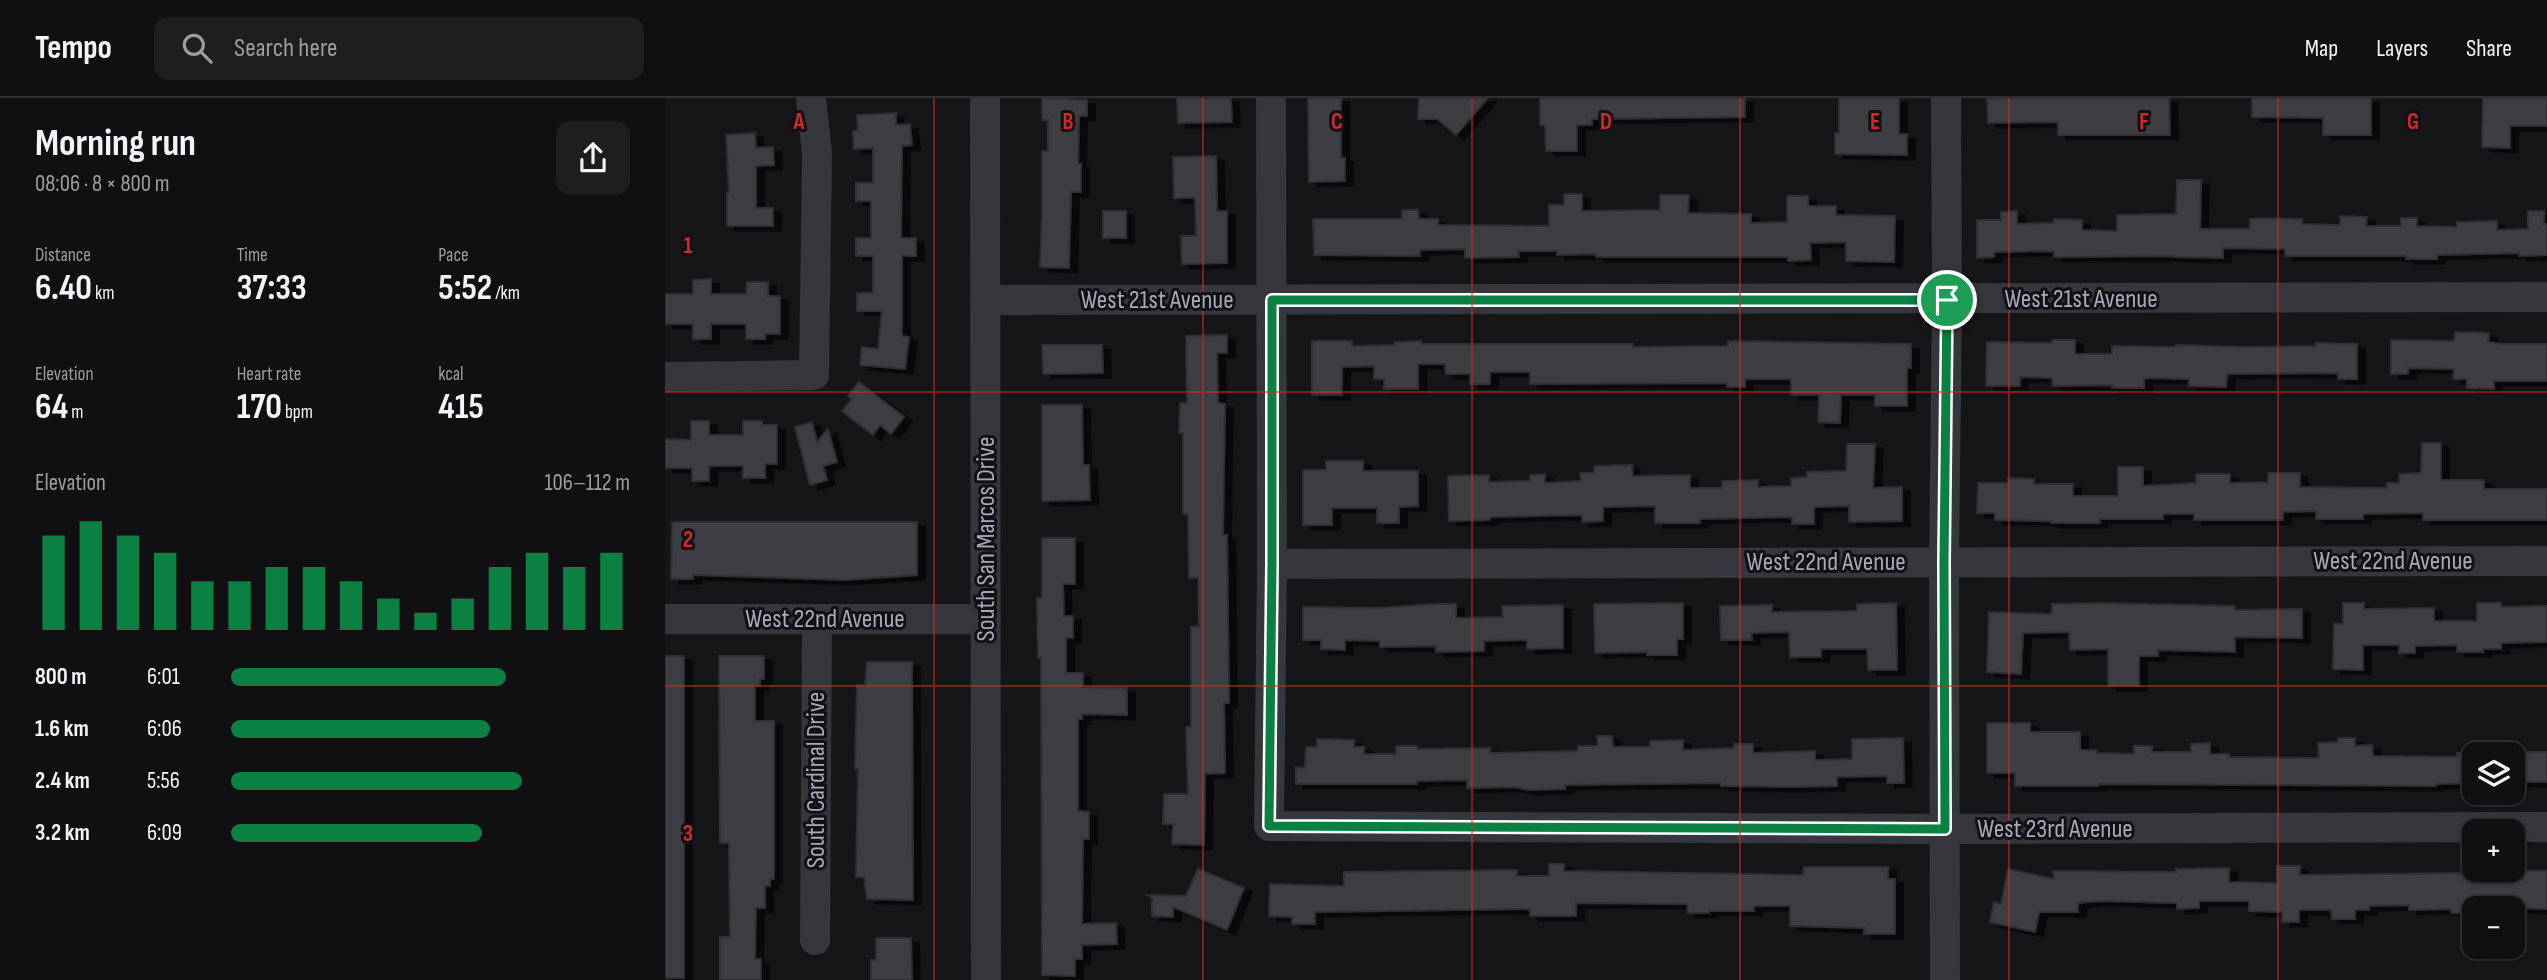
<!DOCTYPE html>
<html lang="en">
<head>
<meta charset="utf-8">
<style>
  body { margin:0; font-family:"Sofia Sans Condensed",sans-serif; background:#1e1e20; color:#f1f3f6; height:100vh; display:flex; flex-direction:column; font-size:26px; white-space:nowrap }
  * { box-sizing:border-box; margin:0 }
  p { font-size:23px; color:#9c9d9f }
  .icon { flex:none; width:38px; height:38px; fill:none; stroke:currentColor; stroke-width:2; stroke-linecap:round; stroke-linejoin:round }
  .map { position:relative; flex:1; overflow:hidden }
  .details { display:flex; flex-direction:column; background:#101012; width:665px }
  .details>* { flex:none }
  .tools { position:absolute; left:1797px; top:644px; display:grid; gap:14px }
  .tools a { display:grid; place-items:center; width:63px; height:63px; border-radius:14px; background:#101012; box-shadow:0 2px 5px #0004,0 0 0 2px #303032; font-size:35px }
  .pin { position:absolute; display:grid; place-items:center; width:60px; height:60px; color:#fff; margin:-30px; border:4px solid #fff; border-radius:50%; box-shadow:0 2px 7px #0007 }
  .round { display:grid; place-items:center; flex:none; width:74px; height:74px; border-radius:14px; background:#1e1e20 }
  .summary { display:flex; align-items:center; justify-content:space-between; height:119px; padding:0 35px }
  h1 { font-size:38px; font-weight:700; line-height:52px }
  .stats { display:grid; grid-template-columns:repeat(3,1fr); gap:10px; height:119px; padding:7px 35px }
  .stats div { display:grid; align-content:center }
  .stats b { font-size:35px; font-weight:700 }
  .stats small { font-size:19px; font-weight:400 }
  .stats p { font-size:19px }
  .chart { height:196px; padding:14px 35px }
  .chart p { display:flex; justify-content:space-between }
  .chart svg { width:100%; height:126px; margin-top:7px; stroke:#0b8043; stroke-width:6 }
  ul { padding:0 35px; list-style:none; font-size:23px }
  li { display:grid; grid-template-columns:112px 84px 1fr; align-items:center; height:52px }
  li i { height:18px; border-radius:9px; background:#0b8043 }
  header { display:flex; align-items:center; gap:42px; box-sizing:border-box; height:98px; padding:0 35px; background:#101012; border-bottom:2px solid #303032 }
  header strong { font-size:33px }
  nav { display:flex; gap:38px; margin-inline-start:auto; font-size:24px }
  .search { width:490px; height:63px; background:#1e1e20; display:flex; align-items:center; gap:18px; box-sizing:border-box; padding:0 24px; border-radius:14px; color:#9c9d9f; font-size:26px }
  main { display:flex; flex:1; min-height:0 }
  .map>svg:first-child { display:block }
  .building { fill:#3d3d43; stroke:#302f34; stroke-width:2; filter:url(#shadow) }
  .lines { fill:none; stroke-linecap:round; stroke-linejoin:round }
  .minor { stroke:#36363d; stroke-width:30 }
  .route-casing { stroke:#fff; stroke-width:14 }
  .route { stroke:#0b8043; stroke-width:9 }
  .grid { fill:none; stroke:#d62828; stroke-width:2; stroke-opacity:0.55 }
  .labels { text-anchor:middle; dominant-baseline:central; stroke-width:6; stroke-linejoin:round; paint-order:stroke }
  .street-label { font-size:26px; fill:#a6a9b9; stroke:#111013 }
  .grid-label { font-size:23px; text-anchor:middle; font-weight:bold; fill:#d62828; stroke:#111013; stroke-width:6; stroke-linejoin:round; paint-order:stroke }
</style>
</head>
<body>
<header>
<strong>Tempo</strong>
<div class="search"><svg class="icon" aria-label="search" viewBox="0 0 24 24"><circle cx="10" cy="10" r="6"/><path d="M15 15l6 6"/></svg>Search here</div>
<nav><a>Map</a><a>Layers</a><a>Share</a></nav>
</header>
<main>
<section class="details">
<div class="summary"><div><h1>Morning run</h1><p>08:06 · 8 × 800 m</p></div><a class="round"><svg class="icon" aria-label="share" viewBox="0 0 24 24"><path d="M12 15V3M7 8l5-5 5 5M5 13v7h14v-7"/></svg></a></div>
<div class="stats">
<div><p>Distance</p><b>6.40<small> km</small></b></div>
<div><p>Time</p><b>37:33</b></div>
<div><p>Pace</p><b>5:52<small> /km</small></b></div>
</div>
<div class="stats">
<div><p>Elevation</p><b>64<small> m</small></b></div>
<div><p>Heart rate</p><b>170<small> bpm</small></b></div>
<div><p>kcal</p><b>415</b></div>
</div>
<div class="chart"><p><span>Elevation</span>106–112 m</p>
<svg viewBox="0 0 160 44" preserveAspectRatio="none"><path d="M5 44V11M15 44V6M25 44V11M35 44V17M45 44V27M55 44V27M65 44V22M75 44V22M85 44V27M95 44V33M105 44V38M115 44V33M125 44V22M135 44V17M145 44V22M155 44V17"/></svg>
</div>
<ul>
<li><b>800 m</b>6:01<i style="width:69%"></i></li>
<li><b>1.6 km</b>6:06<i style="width:65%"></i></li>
<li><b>2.4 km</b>5:56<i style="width:73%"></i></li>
<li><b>3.2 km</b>6:09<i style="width:63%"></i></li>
</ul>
</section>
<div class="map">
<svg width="1882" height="882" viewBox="0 0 1882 882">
  <defs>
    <filter id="shadow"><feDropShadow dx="8" dy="4.5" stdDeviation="0" flood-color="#0009"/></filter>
  </defs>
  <rect width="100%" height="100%" fill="#161518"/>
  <path class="building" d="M 377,0 L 422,2 L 422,18 L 414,18 L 413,66 L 416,66 L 416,94 L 406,94 L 404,170 L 375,169 L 377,116 L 377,53 L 383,53 L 383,22 L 377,22 Z
    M 512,0 L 566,0 L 567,24 L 513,25 Z
    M 643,0 L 676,0 L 676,60 L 680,60 L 680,83 L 644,84 Z
    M 754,0 L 823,0 L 791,37 L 772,21 L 753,21 Z
    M 875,0 L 1080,0 L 1080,19 L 927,21 L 927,27 L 912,27 L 912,53 L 881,53 L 880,27 L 875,27 Z
    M 1174,0 L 1234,0 L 1234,36 L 1242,36 L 1242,57 L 1170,56 L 1170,35 L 1174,35 Z
    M 1333,0 L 1504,0 L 1505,37 L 1393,37 L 1393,24 L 1323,25 L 1322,1 Z
    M 1587,0 L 1706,0 L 1706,37 L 1658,37 L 1658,20 L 1587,19 Z
    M 1818,0 L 1882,0 L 1882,28 L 1845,28 L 1845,50 L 1817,49 Z
    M 231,15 L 231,27 L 245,26 L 247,47 L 237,48 L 236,140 L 251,140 L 251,158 L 237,158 L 237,238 L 244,239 L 240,271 L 195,267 L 197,249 L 213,251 L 217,213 L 192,213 L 192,195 L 208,195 L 208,158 L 191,158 L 191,140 L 206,140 L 206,103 L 191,103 L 191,85 L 208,85 L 208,50 L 189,51 L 188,33 L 193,32 L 192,17 Z
    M 90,35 L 91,50 L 108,49 L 109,67 L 91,68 L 91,110 L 108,110 L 108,128 L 62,128 L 62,95 L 64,95 L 61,37 Z
    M 551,58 L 552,113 L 562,113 L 562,165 L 517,166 L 516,138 L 531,138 L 530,100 L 509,100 L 508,59 Z
    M 1512,82 L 1536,82 L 1535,131 L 1585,131 L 1585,121 L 1595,120 L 1637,121 L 1637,126 L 1675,127 L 1675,118 L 1702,119 L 1701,128 L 1736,128 L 1736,120 L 1752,120 L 1752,128 L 1792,129 L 1792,124 L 1832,123 L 1832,132 L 1863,131 L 1863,113 L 1879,113 L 1879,126 L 1882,126 L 1882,157 L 1854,158 L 1854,155 L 1772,157 L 1772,161 L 1741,161 L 1741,158 L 1620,158 L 1620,151 L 1558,150 L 1558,160 L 1510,159 L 1510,158 L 1389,159 L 1389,153 L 1329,154 L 1329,159 L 1312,160 L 1312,122 L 1336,122 L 1336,114 L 1352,113 L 1352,126 L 1389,125 L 1389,121 L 1417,122 L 1417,132 L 1452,133 L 1452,117 L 1511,116 Z
    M 899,96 L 917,96 L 917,113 L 995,112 L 995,97 L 1024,97 L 1023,115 L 1086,116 L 1086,125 L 1122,124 L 1122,98 L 1143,98 L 1143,108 L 1171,108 L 1171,117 L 1230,118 L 1229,164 L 1181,163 L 1181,144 L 1145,145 L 1146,162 L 1123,163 L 1123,159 L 931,159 L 931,156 L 892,157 L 892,153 L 853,153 L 854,159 L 800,160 L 800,151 L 755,152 L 755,158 L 649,157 L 648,121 L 737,121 L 737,112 L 753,112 L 754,121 L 773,121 L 773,127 L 884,128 L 884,107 L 899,107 Z
    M 438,113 L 461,113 L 461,140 L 438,140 Z
    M 46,181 L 46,196 L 81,196 L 82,184 L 103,184 L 103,198 L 115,198 L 115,236 L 100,236 L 100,241 L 81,241 L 81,226 L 46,226 L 46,241 L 28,241 L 28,226 L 0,226 L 0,196 L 28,196 L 28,182 Z
    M 1790,234 L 1824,235 L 1823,244 L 1837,246 L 1882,246 L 1882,283 L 1829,283 L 1829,291 L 1802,290 L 1802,281 L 1788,281 L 1789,271 L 1743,270 L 1743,276 L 1726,276 L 1726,242 L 1789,243 Z
    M 562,237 L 562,255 L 552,255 L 553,305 L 560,306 L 558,437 L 562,437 L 564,605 L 559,605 L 560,675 L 540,676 L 539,747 L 507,746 L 508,726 L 498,726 L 499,696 L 523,696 L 521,629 L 526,629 L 526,529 L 534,528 L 533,480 L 524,480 L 523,416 L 518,416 L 518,335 L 514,335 L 515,305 L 522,305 L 521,238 Z
    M 1387,242 L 1410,242 L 1410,256 L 1447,256 L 1447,248 L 1511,249 L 1511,247 L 1584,249 L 1651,248 L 1651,245 L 1692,246 L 1692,281 L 1673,281 L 1673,275 L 1562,276 L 1561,289 L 1524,288 L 1524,281 L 1479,280 L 1479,290 L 1447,290 L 1447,287 L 1388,288 L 1387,280 L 1355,279 L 1355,288 L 1321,288 L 1322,244 L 1387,245 Z
    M 647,243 L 687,243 L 687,248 L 730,247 L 730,244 L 756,243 L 756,246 L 968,246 L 968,249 L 1063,248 L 1063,243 L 1246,246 L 1246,270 L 1242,270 L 1242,308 L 1210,308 L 1210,297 L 1176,297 L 1175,325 L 1153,324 L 1154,297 L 1126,297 L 1126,281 L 1080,281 L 1080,289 L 1062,289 L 1062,285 L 865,286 L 865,274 L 825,274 L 825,286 L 805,286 L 805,276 L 781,276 L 780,266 L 753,266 L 753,291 L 719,291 L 719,281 L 709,281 L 709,268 L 677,269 L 677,297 L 647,297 Z
    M 377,247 L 437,247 L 438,275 L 378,276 Z
    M 194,284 L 239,319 L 226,336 L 215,327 L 208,337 L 177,313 L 187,301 L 183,298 Z
    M 377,307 L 417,307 L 418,367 L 424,367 L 425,402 L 377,403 Z
    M 26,323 L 44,323 L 44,337 L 78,337 L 78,323 L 97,323 L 97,327 L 112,327 L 112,366 L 100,366 L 100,380 L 78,380 L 78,368 L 44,368 L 44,383 L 27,383 L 27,370 L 0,370 L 0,341 L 26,342 Z
    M 147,324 L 152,344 L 163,331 L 172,364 L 158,368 L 162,382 L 145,387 L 130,329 Z
    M 1757,345 L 1776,345 L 1776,382 L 1819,382 L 1819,391 L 1882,391 L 1882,422 L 1758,422 L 1758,415 L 1698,416 L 1698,421 L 1651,421 L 1651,413 L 1618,414 L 1618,422 L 1529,422 L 1529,416 L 1498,416 L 1498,421 L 1435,421 L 1435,425 L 1386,425 L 1386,423 L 1330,422 L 1330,415 L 1312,415 L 1313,385 L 1343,385 L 1343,380 L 1369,381 L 1369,386 L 1408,386 L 1408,398 L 1453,398 L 1453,369 L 1478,369 L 1478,388 L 1531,385 L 1531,376 L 1565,376 L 1565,385 L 1603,384 L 1603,375 L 1635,375 L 1635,389 L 1722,390 L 1722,385 L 1734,385 L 1734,376 L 1756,375 Z
    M 1182,346 L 1210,346 L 1208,390 L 1237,389 L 1237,423 L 1184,424 L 1184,408 L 1149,409 L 1149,426 L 1127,426 L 1127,419 L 1035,421 L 1035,425 L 990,425 L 990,408 L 938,409 L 938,423 L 917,424 L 917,417 L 825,419 L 825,422 L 784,423 L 783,378 L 824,377 L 824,384 L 865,383 L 865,377 L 880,376 L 880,385 L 916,383 L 915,375 L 929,375 L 929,368 L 967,367 L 968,378 L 1025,377 L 1025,390 L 1057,390 L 1057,383 L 1093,382 L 1093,389 L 1126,388 L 1126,380 L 1142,379 L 1142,374 L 1181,373 Z
    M 661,363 L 698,363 L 698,373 L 753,373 L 753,408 L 734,409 L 734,425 L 712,425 L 712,410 L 667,410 L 667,427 L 638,427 L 638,372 L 661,372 Z
    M 7,424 L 252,424 L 252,477 L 180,482 L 28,477 L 28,481 L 6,481 Z
    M 377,440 L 410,440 L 410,486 L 398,486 L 399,518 L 408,518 L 408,540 L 401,540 L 401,575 L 418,575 L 418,589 L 462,590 L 462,617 L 417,616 L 417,621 L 413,621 L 413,713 L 424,714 L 424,741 L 418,741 L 417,826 L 451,825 L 452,846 L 417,847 L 417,861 L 410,861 L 410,878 L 377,877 L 376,560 L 373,560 L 372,500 L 377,500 Z
    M 1018,505 L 1018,541 L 1012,541 L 1012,557 L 982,557 L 982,554 L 930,555 L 929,506 Z
    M 1231,505 L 1232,572 L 1203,572 L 1202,551 L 1156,551 L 1156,559 L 1125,559 L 1124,534 L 1086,535 L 1087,542 L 1056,542 L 1055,508 L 1107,507 L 1107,514 L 1192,513 L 1192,506 Z
    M 1433,505 L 1570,508 L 1570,512 L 1637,511 L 1637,540 L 1570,539 L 1570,554 L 1493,552 L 1493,558 L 1474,558 L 1474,588 L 1443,588 L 1443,551 L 1405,552 L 1404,534 L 1358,535 L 1356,576 L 1322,574 L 1324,514 L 1387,516 L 1387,506 Z
    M 1678,505 L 1699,505 L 1699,511 L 1769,510 L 1769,523 L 1812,523 L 1812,505 L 1836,505 L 1836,509 L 1882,508 L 1882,544 L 1836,545 L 1836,551 L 1818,551 L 1818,554 L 1792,554 L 1792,547 L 1750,548 L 1750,555 L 1734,555 L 1734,547 L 1698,547 L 1698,572 L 1668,571 L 1669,526 L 1678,526 Z
    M 770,506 L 791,506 L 791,520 L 838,519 L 837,508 L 898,507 L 898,550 L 862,551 L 862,542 L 819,543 L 819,553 L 771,554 L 771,548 L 715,549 L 715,543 L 680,542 L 680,552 L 656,551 L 656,542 L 638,542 L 638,509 L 714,510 Z
    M 0,558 L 19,558 L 19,880 L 0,880 Z
    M 54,558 L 99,558 L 99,581 L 95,581 L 95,588 L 90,588 L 90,623 L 109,623 L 109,781 L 105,781 L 105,788 L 100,788 L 100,810 L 91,810 L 90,861 L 96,861 L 96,882 L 55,882 L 55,839 L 65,839 L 64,745 L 55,745 Z
    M 202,564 L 247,564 L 248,802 L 202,801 L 199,779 L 191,779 L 193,671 L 190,671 L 192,587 L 200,587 Z
    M 1322,625 L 1365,625 L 1365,634 L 1415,634 L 1415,652 L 1432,652 L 1432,655 L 1469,656 L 1469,648 L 1487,648 L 1487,654 L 1526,654 L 1526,646 L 1545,645 L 1545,656 L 1564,656 L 1564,659 L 1654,660 L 1653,645 L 1673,644 L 1673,640 L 1690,640 L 1690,648 L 1707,647 L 1708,658 L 1792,659 L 1792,655 L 1810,654 L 1810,685 L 1771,686 L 1771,688 L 1433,686 L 1433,688 L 1350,688 L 1350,675 L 1322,675 Z
    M 932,638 L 947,638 L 948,649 L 985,649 L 985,643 L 1018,642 L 1018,652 L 1069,650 L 1069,646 L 1088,646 L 1088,655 L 1150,653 L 1150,662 L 1187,661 L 1187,641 L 1238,640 L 1239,685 L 1222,685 L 1222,678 L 1172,679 L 1172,688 L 1124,689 L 1056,688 L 1056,685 L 900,687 L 900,691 L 863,692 L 850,689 L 802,690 L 802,682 L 752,683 L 752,686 L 631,686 L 631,669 L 640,670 L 641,649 L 652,649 L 652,641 L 689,642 L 689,649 L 699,649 L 699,656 L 731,656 L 731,648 L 752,648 L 752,651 L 825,650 L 825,655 L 913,653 L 913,648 L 933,648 Z
    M 1851,654 L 1882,654 L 1882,684 L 1852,684 Z
    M 884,766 L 899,766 L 899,773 L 1138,777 L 1139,769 L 1223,769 L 1223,781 L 1230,781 L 1230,836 L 1199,836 L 1199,830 L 1125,828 L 1125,808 L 1089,808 L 1089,813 L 1044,813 L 1044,815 L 1023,815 L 1022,806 L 911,805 L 911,818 L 865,818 L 865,811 L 650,814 L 650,826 L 627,826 L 627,819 L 604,818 L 605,786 L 679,788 L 679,774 L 852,772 L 852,778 L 884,778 Z
    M 1612,768 L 1635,768 L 1635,777 L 1805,775 L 1805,772 L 1882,773 L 1882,811 L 1852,810 L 1852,807 L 1819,807 L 1819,810 L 1810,810 L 1810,815 L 1786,815 L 1786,811 L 1744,812 L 1744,807 L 1704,808 L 1704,812 L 1690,812 L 1690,821 L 1667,821 L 1666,812 L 1634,812 L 1634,824 L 1617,824 L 1617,814 L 1584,813 L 1584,803 L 1534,803 L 1534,810 L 1512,811 L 1512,805 L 1433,803 L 1413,805 L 1413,814 L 1374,814 L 1370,834 L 1325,824 L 1329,804 L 1336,806 L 1343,771 L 1389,781 L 1388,773 L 1511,774 L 1511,771 L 1564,770 L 1564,784 L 1612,785 Z
    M 533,771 L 579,790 L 562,832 L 508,809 L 508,819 L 487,818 L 487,800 L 482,797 L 521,798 Z
    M 211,840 L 246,840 L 247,882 L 206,882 L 206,862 L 211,862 Z"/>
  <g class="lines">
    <path class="minor" d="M 320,0 L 321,882
      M 606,0 L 607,466 L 604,728 L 1280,731 L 1882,729
      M 320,202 L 1882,199
      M 0,279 L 149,277 L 152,55 L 146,0
      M 607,466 L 1882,463
      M 0,521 L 321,521
      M 150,842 L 152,521
      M 1280,882 L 1279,464 L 1282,202 L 1281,0"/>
  </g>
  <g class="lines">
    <defs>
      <path id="route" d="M 607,202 L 1282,202 L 1279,464 L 1280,731 L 604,728 L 607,466 Z"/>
    </defs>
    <use href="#route" class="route-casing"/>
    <use href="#route" class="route"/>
  </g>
  <path class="grid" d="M 269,0 L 269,882M 538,0 L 538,882M 807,0 L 807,882M 1075,0 L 1075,882M 1344,0 L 1344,882M 1613,0 L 1613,882M 0,294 L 1882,294M 0,588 L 1882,588"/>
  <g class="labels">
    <g class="street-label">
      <text x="1416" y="201">West 21st Avenue</text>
      <text x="492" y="202">West 21st Avenue</text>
      <text transform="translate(321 441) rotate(-90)">South San Marcos Drive</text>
      <text x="1728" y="463">West 22nd Avenue</text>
      <text x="1161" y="464">West 22nd Avenue</text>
      <text x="160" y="521">West 22nd Avenue</text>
      <text transform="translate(151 682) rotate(-90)">South Cardinal Drive</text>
      <text x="1390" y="731">West 23rd Avenue</text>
    </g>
  </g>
  <g class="grid-label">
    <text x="134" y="31">A</text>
    <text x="403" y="31">B</text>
    <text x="672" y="31">C</text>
    <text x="941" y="31">D</text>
    <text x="1210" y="31">E</text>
    <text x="1479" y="31">F</text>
    <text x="1748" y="31">G</text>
    <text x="23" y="155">1</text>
    <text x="23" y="449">2</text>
    <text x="23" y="743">3</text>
  </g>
</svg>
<div class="tools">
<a><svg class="icon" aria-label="layers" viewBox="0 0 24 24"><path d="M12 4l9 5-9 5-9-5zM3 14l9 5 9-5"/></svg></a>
<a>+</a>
<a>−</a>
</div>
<div class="pin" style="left:1282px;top:202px;background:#1e9e55"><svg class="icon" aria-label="arrive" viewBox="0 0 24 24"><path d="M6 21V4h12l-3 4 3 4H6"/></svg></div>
</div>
</main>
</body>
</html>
